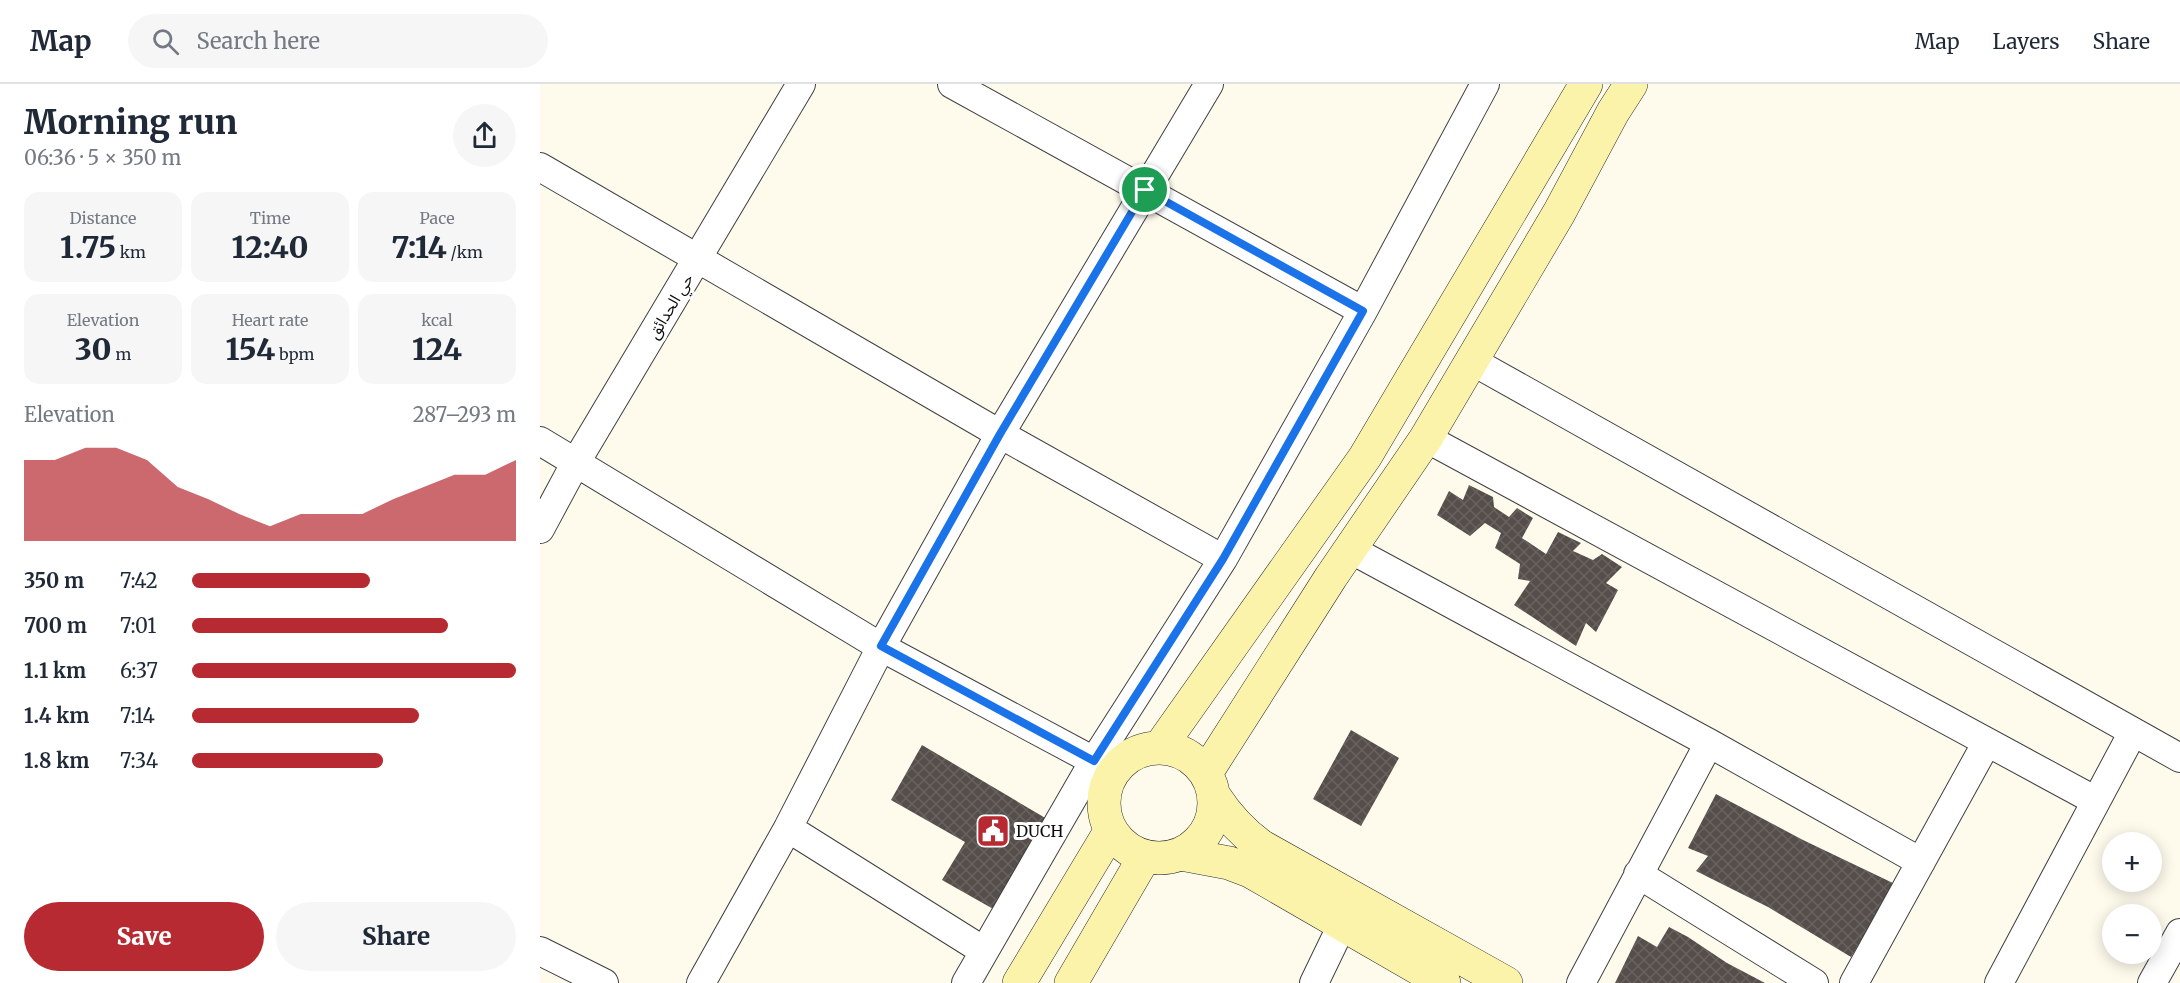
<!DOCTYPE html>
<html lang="en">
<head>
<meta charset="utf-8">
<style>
  body { margin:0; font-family:Merriweather,"Noto Sans Arabic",serif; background:#f6f6f7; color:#1f2937; height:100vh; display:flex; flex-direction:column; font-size:22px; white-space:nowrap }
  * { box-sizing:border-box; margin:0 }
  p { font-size:20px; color:#747a83 }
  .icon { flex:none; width:33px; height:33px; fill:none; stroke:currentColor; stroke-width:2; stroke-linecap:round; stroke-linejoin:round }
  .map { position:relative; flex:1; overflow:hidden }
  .sheet { display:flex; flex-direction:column; background:#fff; width:540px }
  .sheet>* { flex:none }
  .buttons { position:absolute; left:1562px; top:748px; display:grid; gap:12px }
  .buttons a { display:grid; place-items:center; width:60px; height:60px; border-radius:50%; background:#fff; box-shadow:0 3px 15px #0003; font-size:30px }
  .pin { position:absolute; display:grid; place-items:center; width:51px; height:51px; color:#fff; margin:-26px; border:3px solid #fff; border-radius:50%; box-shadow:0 2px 6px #0007 }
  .round { display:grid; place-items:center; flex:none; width:63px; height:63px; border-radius:32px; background:#f6f6f7 }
  .summary { display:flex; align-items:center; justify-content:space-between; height:102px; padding:0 24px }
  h1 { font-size:33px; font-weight:800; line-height:45px }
  .stats { display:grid; grid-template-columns:repeat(3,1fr); gap:9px; height:102px; padding:6px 24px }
  .stats div { display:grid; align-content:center; border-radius:15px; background:#f6f6f7; text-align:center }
  .stats b { font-size:30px; font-weight:800 }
  .stats small { font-size:16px; font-weight:400 }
  .stats p { font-size:16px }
  .chart { height:168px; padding:12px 24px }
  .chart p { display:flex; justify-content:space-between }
  .chart svg { width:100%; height:108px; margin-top:6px; fill:#b72a31; opacity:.7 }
  .action { display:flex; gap:12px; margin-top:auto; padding:12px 24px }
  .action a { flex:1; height:69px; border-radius:36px; background:#b72a31; color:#fff; font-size:24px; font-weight:800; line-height:69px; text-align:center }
  .action a+a { background:#f6f6f7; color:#1f2937 }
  ul { padding:0 24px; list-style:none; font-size:20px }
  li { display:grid; grid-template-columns:96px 72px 1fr; align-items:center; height:45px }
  li i { height:15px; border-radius:8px; background:#b72a31 }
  header { display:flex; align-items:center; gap:36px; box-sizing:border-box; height:84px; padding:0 30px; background:#fff; border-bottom:2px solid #e0e1e3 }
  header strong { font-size:28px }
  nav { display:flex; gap:33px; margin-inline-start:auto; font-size:21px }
  .search { width:420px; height:54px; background:#f6f6f7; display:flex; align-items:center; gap:15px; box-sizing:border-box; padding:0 21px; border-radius:33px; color:#747a83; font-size:22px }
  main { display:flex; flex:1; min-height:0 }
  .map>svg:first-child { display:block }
  .building { fill:url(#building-cross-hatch) }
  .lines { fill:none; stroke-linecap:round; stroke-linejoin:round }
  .minor-casing { stroke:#404040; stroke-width:30 }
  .secondary-casing { stroke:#2f2f2f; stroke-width:34 }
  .minor { stroke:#fff; stroke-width:28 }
  .secondary { stroke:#fcf3ab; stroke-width:33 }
  .route-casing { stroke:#fff; stroke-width:12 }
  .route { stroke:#1a73e8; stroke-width:8 }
  .labels { text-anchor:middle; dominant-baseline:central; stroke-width:6; stroke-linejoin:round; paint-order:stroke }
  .street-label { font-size:16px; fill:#0d0d0d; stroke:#fff }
  .poi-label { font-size:16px; fill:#0d0d0d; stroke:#fff; text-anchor:start }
</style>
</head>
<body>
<header>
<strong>Map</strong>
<div class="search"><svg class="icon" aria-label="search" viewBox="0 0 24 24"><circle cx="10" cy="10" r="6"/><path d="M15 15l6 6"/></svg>Search here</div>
<nav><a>Map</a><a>Layers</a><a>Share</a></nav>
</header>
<main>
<section class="sheet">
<div class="summary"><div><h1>Morning run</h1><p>06:36 · 5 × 350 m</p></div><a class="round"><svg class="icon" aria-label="share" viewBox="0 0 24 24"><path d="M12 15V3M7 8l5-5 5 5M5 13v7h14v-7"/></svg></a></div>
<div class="stats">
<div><p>Distance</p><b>1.75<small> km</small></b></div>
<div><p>Time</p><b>12:40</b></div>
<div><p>Pace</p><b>7:14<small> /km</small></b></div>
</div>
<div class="stats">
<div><p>Elevation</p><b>30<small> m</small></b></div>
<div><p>Heart rate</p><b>154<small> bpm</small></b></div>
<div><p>kcal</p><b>124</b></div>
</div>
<div class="chart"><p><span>Elevation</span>287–293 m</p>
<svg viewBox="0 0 160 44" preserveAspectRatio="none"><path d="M0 44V11L10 11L20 6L30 6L40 11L50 22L60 27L70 33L80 38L90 33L100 33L110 33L120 27L130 22L140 17L150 17L160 11V44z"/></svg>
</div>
<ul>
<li><b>350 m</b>7:42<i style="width:55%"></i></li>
<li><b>700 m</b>7:01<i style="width:79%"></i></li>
<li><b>1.1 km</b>6:37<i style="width:100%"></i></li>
<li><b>1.4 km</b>7:14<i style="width:70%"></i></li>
<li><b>1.8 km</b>7:34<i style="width:59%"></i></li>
</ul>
<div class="action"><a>Save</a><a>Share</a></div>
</section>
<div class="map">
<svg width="1640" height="899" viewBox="0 0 1640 899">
  <defs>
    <pattern id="building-cross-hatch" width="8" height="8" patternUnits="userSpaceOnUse" patternTransform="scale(1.5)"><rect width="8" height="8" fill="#554e4a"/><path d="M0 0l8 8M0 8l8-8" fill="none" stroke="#686360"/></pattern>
  </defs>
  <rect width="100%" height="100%" fill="#fefbed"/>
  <path class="building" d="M 929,401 L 953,413 L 954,423 L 969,433 L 977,424 L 993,434 L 982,454 L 1006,470 L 1018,448 L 1041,459 L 1033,467 L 1053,476 L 1062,470 L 1082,483 L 1066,499 L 1078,506 L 1056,548 L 1046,539 L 1036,562 L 974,521 L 990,497 L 978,495 L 980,480 L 955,464 L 961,449 L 945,439 L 930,452 L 897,431 L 909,407 L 923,416 Z
    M 811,646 L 859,674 L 821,742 L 773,715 Z
    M 382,661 L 507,735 L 455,826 L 402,796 L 425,758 L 351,716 Z
    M 1176,710 L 1263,756 L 1355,800 L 1311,873 L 1228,823 L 1156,787 L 1168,772 L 1148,764 Z
    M 1129,843 L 1148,853 L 1187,879 L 1225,899 L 1075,899 L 1098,852 L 1117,863 Z"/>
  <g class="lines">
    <defs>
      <path id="minor" d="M 412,0 L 823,227
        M 0,83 L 460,350 L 683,475
        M 932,277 L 1640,674
        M 886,354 L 1556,717
        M 0,357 L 341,563 L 554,677 L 575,685
        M 0,445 L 36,378 L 261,0
        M 810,465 L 1169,659 L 1381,778
        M 248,744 L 444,867
        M 1098,790 L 1274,899
        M 0,867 L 64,899
        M 161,899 L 248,744 L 341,563 L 460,350 L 669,0
        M 426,899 L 554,677 L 683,475 L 823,227 L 945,0
        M 774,899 L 802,841
        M 1041,899 L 1169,659
        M 1314,899 L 1447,658
        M 1459,899 L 1593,648
        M 1612,899 L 1640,849"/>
      <path id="secondary" d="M 620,663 L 825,373 L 1046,0
        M564 719a55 55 0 1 1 110 0a55 55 0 1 1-110 0Z
        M 666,689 L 791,493 L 886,354 L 1019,129 L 1073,28 L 1091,0
        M 675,713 C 688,733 702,748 721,762 L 966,899
        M 641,770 L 689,779 L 710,787 L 904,899
        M 479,899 L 571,746
        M 531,899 L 605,772"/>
    </defs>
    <use href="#minor" class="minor-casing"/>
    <use href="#secondary" class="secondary-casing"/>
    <use href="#minor" class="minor"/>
    <use href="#secondary" class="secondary"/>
  </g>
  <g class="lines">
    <defs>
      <path id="route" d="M 605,106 L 823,227 L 683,475 L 554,677 L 341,562 L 460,350 Z"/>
    </defs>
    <use href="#route" class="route-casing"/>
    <use href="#route" class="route"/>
  </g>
  <defs>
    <symbol id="civic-square" viewBox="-11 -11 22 22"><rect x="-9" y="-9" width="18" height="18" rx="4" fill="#b72a31" stroke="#fff"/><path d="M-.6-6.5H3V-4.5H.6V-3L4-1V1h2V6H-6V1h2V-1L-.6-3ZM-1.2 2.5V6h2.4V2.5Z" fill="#fff"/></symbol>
  </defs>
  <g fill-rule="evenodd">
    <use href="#civic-square" x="434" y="728" width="38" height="38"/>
  </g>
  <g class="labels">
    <g class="street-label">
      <text transform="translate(130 222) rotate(-59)">حي الحدائق</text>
    </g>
    <g class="poi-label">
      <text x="476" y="747">DUCH</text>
    </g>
  </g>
</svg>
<div class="buttons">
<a>+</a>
<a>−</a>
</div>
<div class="pin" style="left:605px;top:106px;background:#1e9e55"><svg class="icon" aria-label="arrive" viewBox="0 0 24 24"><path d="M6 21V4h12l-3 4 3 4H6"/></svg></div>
</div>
</main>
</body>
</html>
